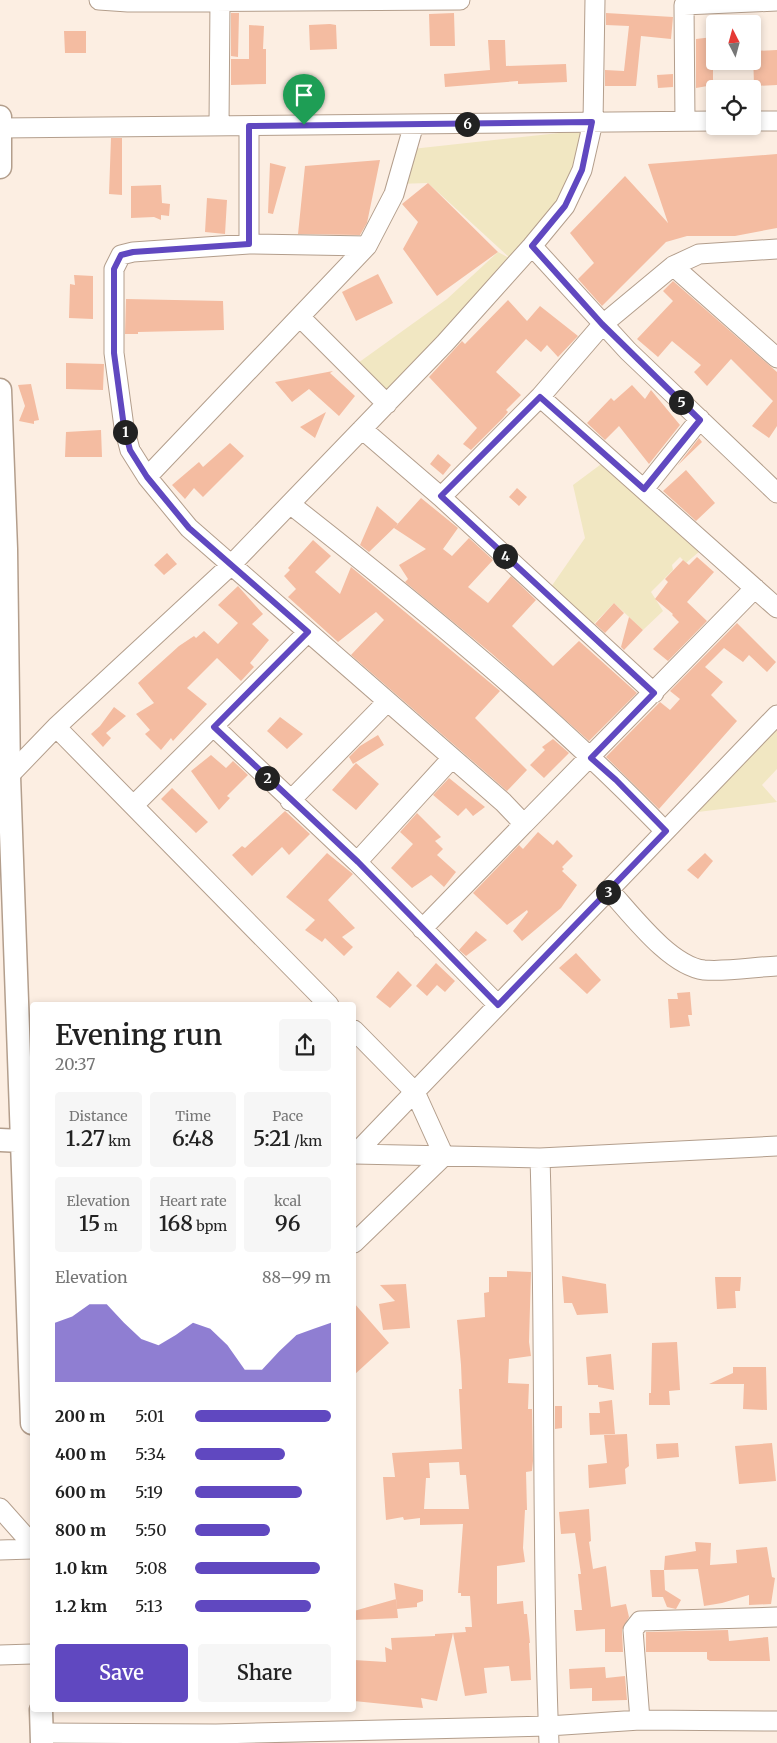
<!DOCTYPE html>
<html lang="en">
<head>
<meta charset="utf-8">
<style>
  body { margin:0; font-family:Merriweather,serif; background:#f6f6f6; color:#222; height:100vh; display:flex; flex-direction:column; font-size:19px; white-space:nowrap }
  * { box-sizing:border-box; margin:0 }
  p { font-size:16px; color:#767676 }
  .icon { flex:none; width:28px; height:28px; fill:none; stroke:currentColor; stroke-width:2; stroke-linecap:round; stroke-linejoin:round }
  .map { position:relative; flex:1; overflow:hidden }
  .side { position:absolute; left:30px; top:1002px; width:326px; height:710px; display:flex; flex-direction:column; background:#fff; border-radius:5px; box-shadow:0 2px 8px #0003 }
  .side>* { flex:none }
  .needle { width:32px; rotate:354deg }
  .buttons { position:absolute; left:706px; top:15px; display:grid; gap:10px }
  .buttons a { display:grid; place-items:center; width:55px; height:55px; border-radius:5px; background:#fff; box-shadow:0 2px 8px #0003; font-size:25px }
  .pin { position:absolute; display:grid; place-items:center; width:42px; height:42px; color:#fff; margin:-51px -21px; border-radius:50% 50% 50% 0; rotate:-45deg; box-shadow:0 0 5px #0007 }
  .pin .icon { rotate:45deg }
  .km { position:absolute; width:25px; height:25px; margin:-12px; border-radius:50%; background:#222; color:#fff; font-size:14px; line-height:25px; text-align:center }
  .round { display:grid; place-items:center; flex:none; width:52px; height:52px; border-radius:5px; background:#f6f6f6 }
  .head { display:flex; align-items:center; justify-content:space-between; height:85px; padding:0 25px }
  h1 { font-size:28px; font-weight:600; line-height:38px }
  .metrics { display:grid; grid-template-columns:repeat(3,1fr); gap:8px; height:85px; padding:5px 25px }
  .metrics div { display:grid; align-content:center; border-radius:5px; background:#f6f6f6; text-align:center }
  .metrics b { font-size:21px; font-weight:600 }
  .metrics small { font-size:14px; font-weight:400 }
  .metrics p { font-size:14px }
  .chart { height:140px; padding:10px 25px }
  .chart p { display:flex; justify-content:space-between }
  .chart svg { width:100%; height:90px; margin-top:5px; fill:#6048c0; opacity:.7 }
  .button { display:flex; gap:10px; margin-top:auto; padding:10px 25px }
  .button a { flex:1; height:58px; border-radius:5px; background:#6048c0; color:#fff; font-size:20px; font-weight:600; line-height:58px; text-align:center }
  .button a+a { background:#f6f6f6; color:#222 }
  ul { padding:0 25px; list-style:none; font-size:16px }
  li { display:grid; grid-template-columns:80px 60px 1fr; align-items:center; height:38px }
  li i { height:12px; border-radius:6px; background:#6048c0 }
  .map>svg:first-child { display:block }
  .sand { fill:#f1e7c2 }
  .building { fill:#f4bca1; fill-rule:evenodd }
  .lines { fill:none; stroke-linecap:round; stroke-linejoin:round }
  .minor-casing { stroke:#b39e8c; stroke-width:21 }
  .tertiary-casing { stroke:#b39e8c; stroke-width:25 }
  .minor { stroke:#fff; stroke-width:19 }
  .tertiary { stroke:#fff; stroke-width:22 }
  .route-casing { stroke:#fff; stroke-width:10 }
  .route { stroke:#6048c0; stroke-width:6 }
</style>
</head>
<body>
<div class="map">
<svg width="777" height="1743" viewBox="0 0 777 1743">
  <rect width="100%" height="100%" fill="#fceee2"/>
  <path class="sand" d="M 587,130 L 570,194 L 514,260 L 387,394 L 368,386 L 351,368 L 447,299 L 498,252 L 511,259 L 428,183 L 397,184 L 412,149 Z
    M 604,462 L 707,545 L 686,563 L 680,557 L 672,565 L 673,570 L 651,592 L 663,611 L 643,630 L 614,603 L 587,631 L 551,587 L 585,538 L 573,485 Z
    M 777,723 L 777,769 L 762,785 L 777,802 L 682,814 Z"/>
  <path class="building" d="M 231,13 L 239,13 L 238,57 L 231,56 Z
    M 454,13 L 455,46 L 430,46 L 429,14 Z
    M 606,13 L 673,17 L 671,39 L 641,36 L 636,86 L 605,86 L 605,70 L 624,71 L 629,26 L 606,25 Z
    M 330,24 L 336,25 L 337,49 L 310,50 L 309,25 Z
    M 249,25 L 264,26 L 263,49 L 266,49 L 266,84 L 231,85 L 231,59 L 249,59 Z
    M 64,31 L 86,31 L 86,53 L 65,53 Z
    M 713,37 L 713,85 L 696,88 L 696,39 Z
    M 488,40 L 505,40 L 506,66 L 566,64 L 567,82 L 518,84 L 518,81 L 445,87 L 444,74 L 490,70 Z
    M 777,50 L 777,85 L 754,86 L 753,51 Z
    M 673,74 L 673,87 L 658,88 L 657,75 Z
    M 111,138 L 122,138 L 122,195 L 109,194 Z
    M 777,154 L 777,228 L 735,236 L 687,236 L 666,242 L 602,306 L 578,279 L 594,263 L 570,233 L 625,176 L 668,223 L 648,164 Z
    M 380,160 L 367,223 L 360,235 L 298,234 L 305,166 Z
    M 270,163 L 286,167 L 273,214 L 268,213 Z
    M 428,183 L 498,252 L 437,296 L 403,249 L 418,222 L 402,204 Z
    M 161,185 L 162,203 L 170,204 L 169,216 L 161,215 L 161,220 L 154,217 L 131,218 L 131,186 Z
    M 207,198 L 227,200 L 225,234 L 205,232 Z
    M 378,274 L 393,303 L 356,321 L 342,292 Z
    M 74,275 L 93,276 L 93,319 L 69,318 L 70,284 L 75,285 Z
    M 673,281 L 777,372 L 777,426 L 769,438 L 752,426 L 773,401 L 731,359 L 707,386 L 694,372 L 701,365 L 672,341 L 658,357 L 637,339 L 673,301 L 663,291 Z
    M 126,299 L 223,301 L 224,330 L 138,332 L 138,334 L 125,334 Z
    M 508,300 L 527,321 L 540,306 L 578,336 L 558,357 L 547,345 L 541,352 L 526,339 L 496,372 L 521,395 L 506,410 L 508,412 L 503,418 L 471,450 L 463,444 L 477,428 L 429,377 L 462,341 L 465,344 Z
    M 66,363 L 104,364 L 103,390 L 66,389 Z
    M 333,371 L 330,373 L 355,396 L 339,416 L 309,389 L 292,402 L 275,382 Z
    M 31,384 L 39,420 L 34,421 L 34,424 L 19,421 L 25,406 L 18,385 Z
    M 632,385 L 645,399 L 651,390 L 680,425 L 649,464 L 619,426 L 605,440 L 587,423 L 611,398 L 614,401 Z
    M 326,412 L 315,438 L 300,427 Z
    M 101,430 L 102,457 L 65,457 L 66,432 Z
    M 699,438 L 702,442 L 678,465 Z
    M 230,443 L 244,456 L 203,497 L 194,488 L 185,499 L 172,485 L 199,462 L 203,467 Z
    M 438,454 L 451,465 L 443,475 L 430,464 Z
    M 686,470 L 715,503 L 696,521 L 663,491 Z
    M 517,488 L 527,497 L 519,506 L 509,497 Z
    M 421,498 L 458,528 L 443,549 L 452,556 L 469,538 L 493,560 L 468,587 L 488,603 L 511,576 L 536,600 L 512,626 L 553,666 L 579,641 L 637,693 L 589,741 L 491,653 L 405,582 L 408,579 L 399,565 L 426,549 L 394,528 Z
    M 377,506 L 398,524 L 369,552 L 360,545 Z
    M 313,540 L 331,556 L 315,572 L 340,594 L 351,567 L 500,691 L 475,718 L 527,770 L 507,791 L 351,655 L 384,620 L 376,612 L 338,642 L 288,597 L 296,589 L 284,576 L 290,570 L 288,568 Z
    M 167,553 L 177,564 L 164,575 L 154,565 Z
    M 697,557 L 714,572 L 687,602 L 707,621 L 668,661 L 653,649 L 679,622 L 672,615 L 673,614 L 655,599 L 668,582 L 665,579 L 683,560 L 689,565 Z
    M 238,586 L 263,614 L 252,624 L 269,640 L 250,663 L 254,667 L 241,681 L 217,658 L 187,688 L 207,704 L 173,741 L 171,738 L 161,750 L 145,734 L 150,730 L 136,714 L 154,703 L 138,683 L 179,646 L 194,636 L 196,638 L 204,631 L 218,644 L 238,623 L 218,605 Z
    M 614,603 L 624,613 L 605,633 L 595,624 Z
    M 629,617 L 643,630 L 624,650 L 621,647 Z
    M 737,623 L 776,662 L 767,672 L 749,655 L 743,662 L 724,648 L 705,667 L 723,682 L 711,695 L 737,721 L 659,809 L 606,757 L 658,704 L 660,702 L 670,710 L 680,699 L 670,691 Z
    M 114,707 L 126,716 L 106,733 L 111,738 L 103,747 L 91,734 L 100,726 Z
    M 280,717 L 303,734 L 287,749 L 267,731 Z
    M 378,735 L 384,745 L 353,764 L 349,757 L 360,746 Z
    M 553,739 L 569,753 L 544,778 L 530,765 L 545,750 L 542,747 Z
    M 211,755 L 226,768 L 233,761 L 248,775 L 227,796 L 230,798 L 219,810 L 191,771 Z
    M 356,763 L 379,784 L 356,810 L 332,790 Z
    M 449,778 L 475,799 L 485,807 L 473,816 L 466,808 L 458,816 L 433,795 Z
    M 172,788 L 208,822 L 196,833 L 161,799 Z
    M 285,811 L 310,834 L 289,855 L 282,847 L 252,876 L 232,855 L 242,846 L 245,848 Z
    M 417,813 L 441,837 L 435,841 L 443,849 L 437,855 L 456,872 L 444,887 L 431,875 L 412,888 L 391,868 L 413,844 L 400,832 Z
    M 538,832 L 553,845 L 557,840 L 573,856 L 562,867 L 564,869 L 562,871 L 577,885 L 561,908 L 522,941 L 513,931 L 528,912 L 527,910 L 507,925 L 473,893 L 519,845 L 523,849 Z
    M 327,853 L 353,874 L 328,900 L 355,928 L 342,937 L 353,947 L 344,956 L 325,938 L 322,942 L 305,930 L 315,920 L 286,897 Z
    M 705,853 L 713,861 L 698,879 L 687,870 Z
    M 476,931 L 487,940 L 466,956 L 459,950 Z
    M 576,953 L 601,980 L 587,994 L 559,968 Z
    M 436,963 L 455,981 L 445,992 L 437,985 L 427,996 L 416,986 Z
    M 398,971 L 412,985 L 390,1008 L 376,997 Z
    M 690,992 L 692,1015 L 688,1015 L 690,1026 L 670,1028 L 668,999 L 678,999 L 677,993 Z
    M 507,1271 L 531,1272 L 529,1342 L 531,1356 L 509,1359 L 508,1383 L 529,1384 L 528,1409 L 532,1409 L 533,1461 L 532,1471 L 526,1472 L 527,1510 L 525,1510 L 523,1548 L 525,1562 L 497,1566 L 497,1604 L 523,1601 L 524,1614 L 527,1614 L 530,1643 L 529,1643 L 531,1680 L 511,1681 L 509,1666 L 484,1668 L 487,1693 L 465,1696 L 453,1633 L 437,1701 L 421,1698 L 423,1708 L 354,1701 L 354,1660 L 386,1662 L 385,1647 L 392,1650 L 391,1638 L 435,1636 L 435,1634 L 466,1632 L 465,1627 L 472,1627 L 470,1596 L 461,1596 L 461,1593 L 458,1593 L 463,1524 L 420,1525 L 420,1518 L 404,1520 L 403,1517 L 386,1520 L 383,1477 L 395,1477 L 392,1453 L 462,1449 L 459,1389 L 462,1389 L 461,1365 L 457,1320 L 485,1317 L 484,1293 L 489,1292 L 489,1277 L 507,1277 ZM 459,1462 L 460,1475 L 466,1475 L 469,1509 L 424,1509 L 426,1478 L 430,1478 L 429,1463 Z
    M 562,1276 L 606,1284 L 608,1313 L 577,1315 L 572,1303 L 564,1303 Z
    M 715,1277 L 741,1277 L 740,1291 L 735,1291 L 736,1308 L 717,1309 Z
    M 406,1284 L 410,1328 L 383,1330 L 379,1304 L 395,1301 L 380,1285 Z
    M 354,1303 L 389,1343 L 354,1375 Z
    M 677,1342 L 680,1390 L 669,1391 L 670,1405 L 649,1405 L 649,1393 L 651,1393 L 652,1343 Z
    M 611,1354 L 614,1390 L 598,1387 L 598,1385 L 588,1385 L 586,1357 Z
    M 733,1367 L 766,1367 L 767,1410 L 743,1409 L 744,1384 L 709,1384 L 733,1373 Z
    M 612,1400 L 615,1434 L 590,1435 L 589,1413 L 600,1413 L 599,1402 Z
    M 555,1406 L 562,1406 L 562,1428 L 555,1429 Z
    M 627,1434 L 629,1466 L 625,1469 L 626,1484 L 589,1488 L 588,1465 L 607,1463 L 604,1435 Z
    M 678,1443 L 679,1457 L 657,1459 L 656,1444 Z
    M 772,1443 L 776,1481 L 739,1484 L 735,1446 Z
    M 589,1509 L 591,1541 L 589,1542 L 593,1569 L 606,1566 L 611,1607 L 626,1604 L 629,1617 L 622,1630 L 623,1652 L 605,1652 L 605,1629 L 576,1631 L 574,1610 L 582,1610 L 578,1574 L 581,1574 L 575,1533 L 561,1534 L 559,1512 Z
    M 695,1542 L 711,1543 L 710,1565 L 737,1563 L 736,1550 L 767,1547 L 772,1577 L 775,1578 L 771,1604 L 749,1605 L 749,1595 L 722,1603 L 704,1606 L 698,1569 L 664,1570 L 665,1556 L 696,1551 Z
    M 650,1570 L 664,1570 L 665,1590 L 681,1600 L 676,1609 L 667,1607 L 663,1597 L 652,1597 Z
    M 394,1583 L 423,1590 L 423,1601 L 417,1603 L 417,1607 L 397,1609 Z
    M 396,1599 L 398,1618 L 354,1620 L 354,1611 Z
    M 728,1630 L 729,1641 L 768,1637 L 770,1661 L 710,1661 L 707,1659 L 707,1652 L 646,1652 L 646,1632 Z
    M 605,1667 L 606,1678 L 625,1676 L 627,1700 L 592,1701 L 592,1688 L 570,1689 L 569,1669 Z"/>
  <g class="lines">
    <defs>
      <path id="minor" d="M 99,0 L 128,2 L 460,0
        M 685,121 L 684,5 L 777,1
        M 752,121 L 777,121
        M 414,124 L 394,194 L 367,246 L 147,477 L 189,528 L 503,802 L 524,824 L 422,929
        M 219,126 L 220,0
        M 0,128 L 715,121
        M 249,244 L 249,126
        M 532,246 L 628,351 L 777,493
        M 673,266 L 777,358
        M 300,317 L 387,404
        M 540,397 L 777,608
        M 362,429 L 441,497 L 654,693
        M 147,477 L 130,450 L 124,427 L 114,353 L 114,269 L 121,255 L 133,252 L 249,244 L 367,246
        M 644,489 L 700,419
        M 441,497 L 540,397 L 602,325 L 673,266 L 699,254 L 777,249
        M 290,504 C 420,606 550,712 665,831
        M 56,727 L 329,1005
        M 214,727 L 357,862 L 498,1005
        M 3,782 L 56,727 L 230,566 L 445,343 L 532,246 L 565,206 L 582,170 L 593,122 L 595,0
        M 290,801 L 387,702
        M 134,805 L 308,632
        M 524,824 L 755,588
        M 357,862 L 452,758
        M 609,890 C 632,915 670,966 704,970 C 727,972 754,967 777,966
        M 354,1030 L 415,1092 L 444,1156 L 354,1243
        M 354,1154 L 540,1158 L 777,1146
        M 355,1154 L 777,715
        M 540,1158 C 546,1353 541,1548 549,1743
        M 0,1508 L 32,1544
        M 0,1550 L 32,1549
        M 0,1655 L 32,1654
        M 640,1720 L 633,1630 L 640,1621 L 777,1617
        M 41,1733 L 216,1734 L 548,1726 L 640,1720 L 777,1721"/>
      <path id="tertiary" d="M 0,117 L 0,167
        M 0,390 L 6,549 L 9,776 L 32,1423
        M 0,1140 L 22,1141
        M 41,1710 L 42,1743"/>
    </defs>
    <use href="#minor" class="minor-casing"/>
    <use href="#tertiary" class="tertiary-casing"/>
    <use href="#minor" class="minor"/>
    <use href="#tertiary" class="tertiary"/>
  </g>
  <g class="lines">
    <defs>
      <path id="route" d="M 592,122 L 582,170 L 565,206 L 532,246 L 602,324 L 700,420 L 644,489 L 540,397 L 441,496 L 654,693 L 591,758 L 616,780 L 666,831 L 498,1005 L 358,862 L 214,727 L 308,632 L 189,528 L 147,477 L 130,450 L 124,427 L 114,353 L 114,269 L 121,255 L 133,252 L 249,244 L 249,126 Z"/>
    </defs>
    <use href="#route" class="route-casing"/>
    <use href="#route" class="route"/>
  </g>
</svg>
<div class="buttons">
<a><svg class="needle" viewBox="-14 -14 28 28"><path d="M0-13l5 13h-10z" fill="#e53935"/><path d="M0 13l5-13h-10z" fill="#767676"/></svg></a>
<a><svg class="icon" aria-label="locate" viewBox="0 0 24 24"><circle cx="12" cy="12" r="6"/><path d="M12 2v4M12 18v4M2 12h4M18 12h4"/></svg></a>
</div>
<div class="pin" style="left:304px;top:125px;background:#1e9e55"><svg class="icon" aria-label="arrive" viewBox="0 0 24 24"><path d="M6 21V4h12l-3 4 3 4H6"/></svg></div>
<b class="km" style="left:125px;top:432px">1</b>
<b class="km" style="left:267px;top:778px">2</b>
<b class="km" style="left:608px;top:892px">3</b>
<b class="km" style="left:505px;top:556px">4</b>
<b class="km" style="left:681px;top:402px">5</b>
<b class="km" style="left:467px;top:124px">6</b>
<section class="side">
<div class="head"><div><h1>Evening run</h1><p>20:37</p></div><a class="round"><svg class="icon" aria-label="share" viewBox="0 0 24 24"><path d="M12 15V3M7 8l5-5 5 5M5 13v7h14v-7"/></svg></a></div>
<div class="metrics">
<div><p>Distance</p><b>1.27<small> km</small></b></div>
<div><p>Time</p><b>6:48</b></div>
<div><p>Pace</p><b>5:21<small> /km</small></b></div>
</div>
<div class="metrics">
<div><p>Elevation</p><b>15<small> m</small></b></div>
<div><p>Heart rate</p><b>168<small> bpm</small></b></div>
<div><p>kcal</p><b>96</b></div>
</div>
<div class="chart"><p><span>Elevation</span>88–99 m</p>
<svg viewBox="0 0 160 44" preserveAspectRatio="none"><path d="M0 44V15L10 12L20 6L30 6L40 15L50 23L60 26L70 21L80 15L90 18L100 26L110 38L120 38L130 29L140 21L150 18L160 15V44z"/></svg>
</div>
<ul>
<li><b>200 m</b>5:01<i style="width:100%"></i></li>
<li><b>400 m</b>5:34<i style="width:66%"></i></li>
<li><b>600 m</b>5:19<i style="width:79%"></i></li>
<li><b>800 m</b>5:50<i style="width:55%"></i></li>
<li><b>1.0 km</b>5:08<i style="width:92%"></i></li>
<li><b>1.2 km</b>5:13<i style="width:85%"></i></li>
</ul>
<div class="button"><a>Save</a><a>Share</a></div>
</section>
</div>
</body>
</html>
